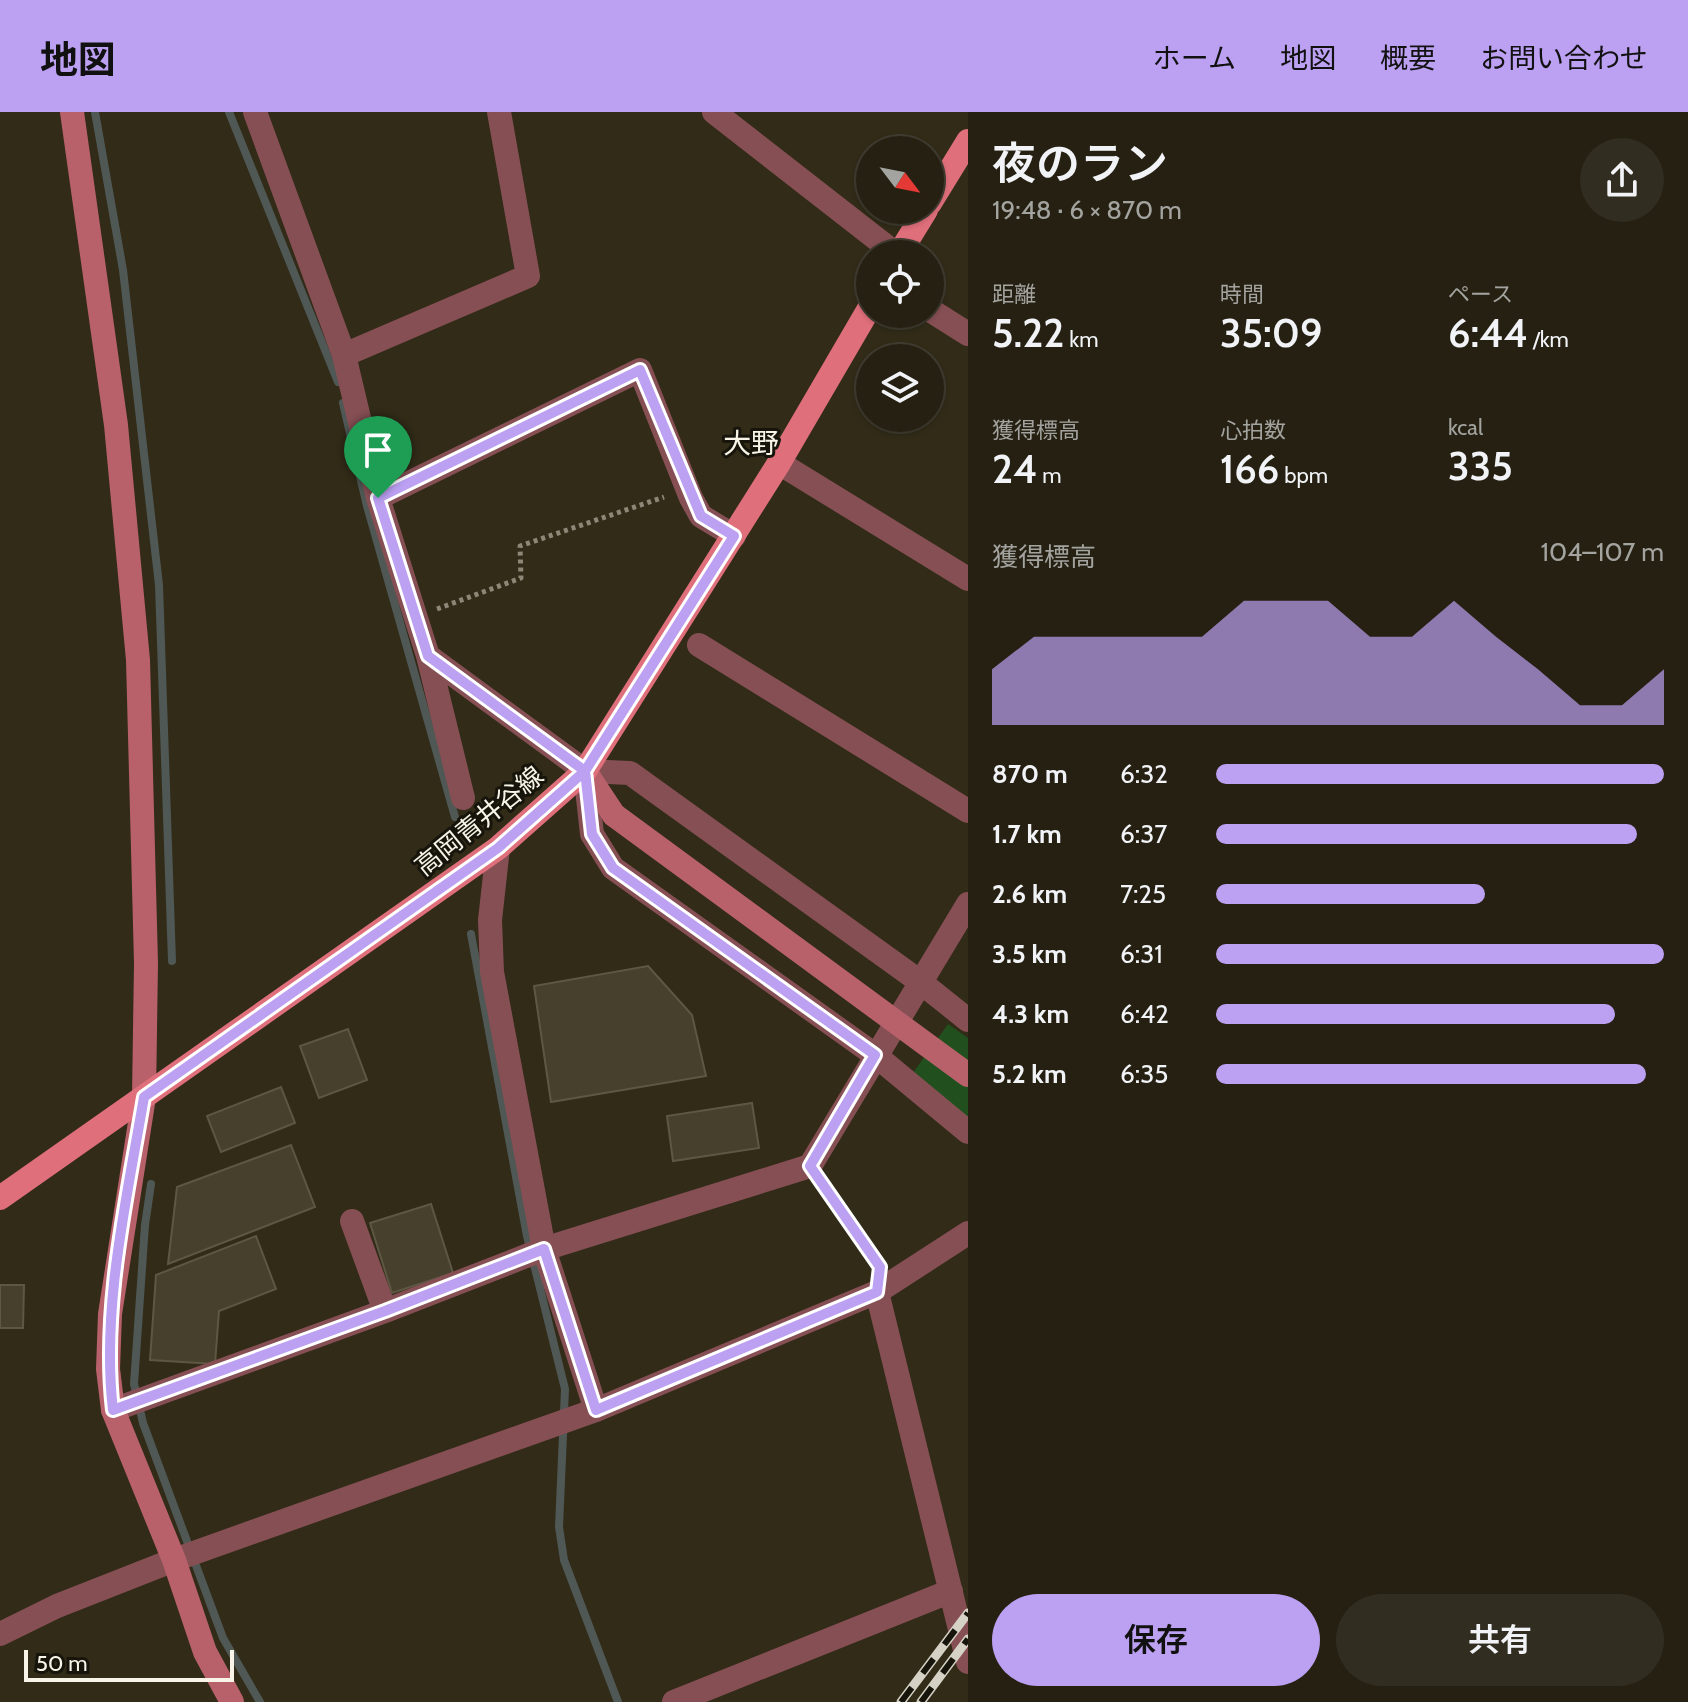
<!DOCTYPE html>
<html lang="ja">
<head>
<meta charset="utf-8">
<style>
  body { margin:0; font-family:Cabin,"Noto Sans JP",sans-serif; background:#312d20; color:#f1f3f6; height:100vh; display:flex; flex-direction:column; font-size:30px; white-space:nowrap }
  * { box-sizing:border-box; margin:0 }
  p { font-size:26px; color:#a3a39f }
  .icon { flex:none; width:44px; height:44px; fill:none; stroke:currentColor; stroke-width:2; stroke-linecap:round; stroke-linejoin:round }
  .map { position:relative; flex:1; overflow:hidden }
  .details { display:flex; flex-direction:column; background:#252012; width:720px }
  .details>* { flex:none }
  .needle { width:52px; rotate:122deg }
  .fabs { position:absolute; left:856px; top:24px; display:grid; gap:16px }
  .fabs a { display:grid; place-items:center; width:88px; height:88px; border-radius:50%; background:#252012; box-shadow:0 2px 6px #0004,0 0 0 2px #423e32; font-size:40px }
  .scale { position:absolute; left:24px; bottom:20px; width:210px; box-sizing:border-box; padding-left:8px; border:4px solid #f8f4e8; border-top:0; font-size:22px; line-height:28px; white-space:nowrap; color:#f8f4e8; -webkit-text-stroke:6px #16140b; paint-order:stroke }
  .pin { position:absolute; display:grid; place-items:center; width:68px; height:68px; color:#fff; margin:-82px -34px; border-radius:50% 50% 50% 0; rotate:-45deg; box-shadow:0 0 8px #0007 }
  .pin .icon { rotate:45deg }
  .round { display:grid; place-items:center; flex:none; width:84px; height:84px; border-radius:42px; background:#312d20 }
  .summary { display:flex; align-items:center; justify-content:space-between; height:136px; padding:0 24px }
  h1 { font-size:44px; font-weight:600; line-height:60px }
  .figures { display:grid; grid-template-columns:repeat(3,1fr); gap:12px; height:136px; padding:8px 24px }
  .figures div { display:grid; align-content:center }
  .figures b { font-size:40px; font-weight:600 }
  .figures small { font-size:22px; font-weight:400 }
  .figures p { font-size:22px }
  .chart { height:224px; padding:16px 24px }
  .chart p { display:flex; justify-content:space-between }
  .chart svg { width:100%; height:144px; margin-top:8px; fill:#bca0f2; opacity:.7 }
  .primary-button { display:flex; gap:16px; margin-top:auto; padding:16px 24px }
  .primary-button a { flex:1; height:92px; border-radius:48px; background:#bca0f2; color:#111; font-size:32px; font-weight:600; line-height:92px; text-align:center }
  .primary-button a+a { background:#312d20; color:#f1f3f6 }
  ul { padding:0 24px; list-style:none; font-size:26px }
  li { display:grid; grid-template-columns:128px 96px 1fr; align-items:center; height:60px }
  li i { height:20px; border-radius:10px; background:#bca0f2 }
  header { display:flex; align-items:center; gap:48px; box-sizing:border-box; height:112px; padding:0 40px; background:#bca0f2; color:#111 }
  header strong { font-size:38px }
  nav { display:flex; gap:44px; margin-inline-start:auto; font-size:28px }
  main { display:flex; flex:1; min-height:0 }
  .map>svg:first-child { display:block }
  .green { fill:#224f1e }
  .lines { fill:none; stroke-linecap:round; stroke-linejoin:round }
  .stream { stroke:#4f5855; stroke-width:8 }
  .building { fill:#47402d; stroke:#5e5743; stroke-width:2 }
  .path { stroke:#8c8777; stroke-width:5; stroke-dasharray:4 4; stroke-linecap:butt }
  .street { stroke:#864f54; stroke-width:24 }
  .secondary { stroke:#b8616a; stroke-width:24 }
  .primary { stroke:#df6f7b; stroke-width:24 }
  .rail-casing { stroke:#d5d1c4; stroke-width:9 }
  .rail { stroke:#16140b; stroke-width:6; stroke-dasharray:18; stroke-linecap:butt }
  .secondary-bridge { stroke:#b8616a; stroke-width:24 }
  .route-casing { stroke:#fff; stroke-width:16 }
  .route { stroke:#bca0f2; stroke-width:10 }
  .labels { text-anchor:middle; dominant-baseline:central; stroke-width:6; stroke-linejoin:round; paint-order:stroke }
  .street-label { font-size:26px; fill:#f8f4e8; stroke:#16140b }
  .neighbourhood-label { font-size:28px; fill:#f8f4e8; stroke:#16140b }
</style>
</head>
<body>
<header>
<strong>地図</strong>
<nav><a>ホーム</a><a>地図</a><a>概要</a><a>お問い合わせ</a></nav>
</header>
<main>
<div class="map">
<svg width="968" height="1590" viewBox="0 0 968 1590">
  <rect width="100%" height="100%" fill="#312b18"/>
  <path class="green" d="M 948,912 L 968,926 L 968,1006 L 907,969 Z"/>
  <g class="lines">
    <path class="stream" d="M 95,0 L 123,158 L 159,473 L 172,849
      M 229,0 L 338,270
      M 343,291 L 367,394 L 455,705
      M 471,822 L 527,1124 L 565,1277 L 559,1415 L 564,1448 L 618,1590
      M 151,1072 L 145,1113 L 134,1272 L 143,1311 L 223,1526 L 260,1590"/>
  </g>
  <path class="building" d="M 648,854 L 692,903 L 706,964 L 551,990 L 534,874 Z
    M 348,917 L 367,968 L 319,986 L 300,934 Z
    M 281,975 L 295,1011 L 221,1040 L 207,1004 Z
    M 752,991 L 759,1036 L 673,1049 L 667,1004 Z
    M 291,1033 L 315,1095 L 168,1152 L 177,1075 Z
    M 431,1092 L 453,1161 L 392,1181 L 370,1111 Z
    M 256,1124 L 276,1177 L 219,1199 L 215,1252 L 150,1248 L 156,1163 Z
    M 0,1173 L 24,1173 L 23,1216 L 0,1216 Z"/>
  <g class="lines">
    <path class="path" d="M 437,497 L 521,466 L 520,434 L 664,385
      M 824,1074 L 877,1152"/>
    <path class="street" d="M 255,0 L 344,243 L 378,386 L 428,544 L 585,659 L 630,661 L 919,869 L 968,908
      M 714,0 L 896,142
      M 930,198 L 968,222
      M 344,243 L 528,164 L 499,0
      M 779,351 L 968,467
      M 378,386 L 640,258 L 691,386 L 701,404 L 734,424
      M 699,533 L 968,699
      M 428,544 L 463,686
      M 585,659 L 592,722 L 613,756 L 875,943 L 968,1020
      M 498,736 L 490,808 L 492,860 L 544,1137 L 596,1298
      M 352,1109 L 385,1199
      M 877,1180 L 968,1550
      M 113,1298 L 385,1199 L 544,1137 L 810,1054 L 968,792
      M 0,1522 L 57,1494 L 174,1448 L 596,1298 L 877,1180 L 968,1121
      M 674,1590 L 951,1479"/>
    <path class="secondary" d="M 72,0 L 116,313 L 138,548 L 146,851 L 144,985 L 110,1202 L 108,1257 L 113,1298 L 174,1448 L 205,1540 L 232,1590
      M 585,659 L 614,703"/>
    <path class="primary" d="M 930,91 L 968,29
      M 899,142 L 926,98
      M 0,1086 L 498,736 L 585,659 L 779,351 L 870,195"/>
    <defs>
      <path id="rail" d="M 901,1590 L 968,1501
        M 921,1590 L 968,1527"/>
    </defs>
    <use href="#rail" class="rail-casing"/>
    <use href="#rail" class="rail"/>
    <path class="secondary-bridge" d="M 614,703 L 968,963"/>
  </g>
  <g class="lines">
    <defs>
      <path id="route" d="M 378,386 L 428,544 L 585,659 L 498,736 L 144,985 C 127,1086 101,1196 113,1298 L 385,1199 L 544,1137 L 596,1298 L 877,1180 L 880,1155 L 810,1054 L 875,943 L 613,756 L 592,722 L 585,659 L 734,424 L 701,404 L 640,258 L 378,386"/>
    </defs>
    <use href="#route" class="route-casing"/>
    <use href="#route" class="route"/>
  </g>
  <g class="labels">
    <g class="street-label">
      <text transform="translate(479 709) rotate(-39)">高岡青井谷線</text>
    </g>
    <g class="neighbourhood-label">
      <text x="751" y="331">大野</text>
    </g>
  </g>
</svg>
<div class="fabs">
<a><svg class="needle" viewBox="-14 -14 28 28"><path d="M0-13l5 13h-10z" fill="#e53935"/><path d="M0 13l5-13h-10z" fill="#a3a39f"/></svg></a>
<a><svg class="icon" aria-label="locate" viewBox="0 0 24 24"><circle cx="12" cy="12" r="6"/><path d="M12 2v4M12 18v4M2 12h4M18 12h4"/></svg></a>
<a><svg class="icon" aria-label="layers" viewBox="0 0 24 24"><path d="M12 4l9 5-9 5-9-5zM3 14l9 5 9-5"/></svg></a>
</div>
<div class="scale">50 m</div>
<div class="pin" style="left:378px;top:386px;background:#1e9e55"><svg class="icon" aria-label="arrive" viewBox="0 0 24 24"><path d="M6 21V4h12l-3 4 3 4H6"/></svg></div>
</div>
<section class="details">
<div class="summary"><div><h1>夜のラン</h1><p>19:48 · 6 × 870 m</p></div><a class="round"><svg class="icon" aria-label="share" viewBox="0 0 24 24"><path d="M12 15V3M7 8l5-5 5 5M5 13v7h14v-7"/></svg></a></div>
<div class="figures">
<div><p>距離</p><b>5.22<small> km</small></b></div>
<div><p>時間</p><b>35:09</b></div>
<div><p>ペース</p><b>6:44<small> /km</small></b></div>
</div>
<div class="figures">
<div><p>獲得標高</p><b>24<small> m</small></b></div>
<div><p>心拍数</p><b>166<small> bpm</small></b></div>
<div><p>kcal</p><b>335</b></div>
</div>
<div class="chart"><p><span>獲得標高</span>104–107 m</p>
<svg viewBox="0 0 160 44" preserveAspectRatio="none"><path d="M0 44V27L10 17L20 17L30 17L40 17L50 17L60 6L70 6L80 6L90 17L100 17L110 6L120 17L130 27L140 38L150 38L160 27V44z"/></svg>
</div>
<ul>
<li><b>870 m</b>6:32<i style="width:100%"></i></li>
<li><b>1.7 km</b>6:37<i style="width:94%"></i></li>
<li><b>2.6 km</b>7:25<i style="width:60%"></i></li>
<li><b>3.5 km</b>6:31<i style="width:100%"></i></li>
<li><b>4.3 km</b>6:42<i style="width:89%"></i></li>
<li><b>5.2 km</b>6:35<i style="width:96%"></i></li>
</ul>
<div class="primary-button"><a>保存</a><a>共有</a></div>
</section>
</main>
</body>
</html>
